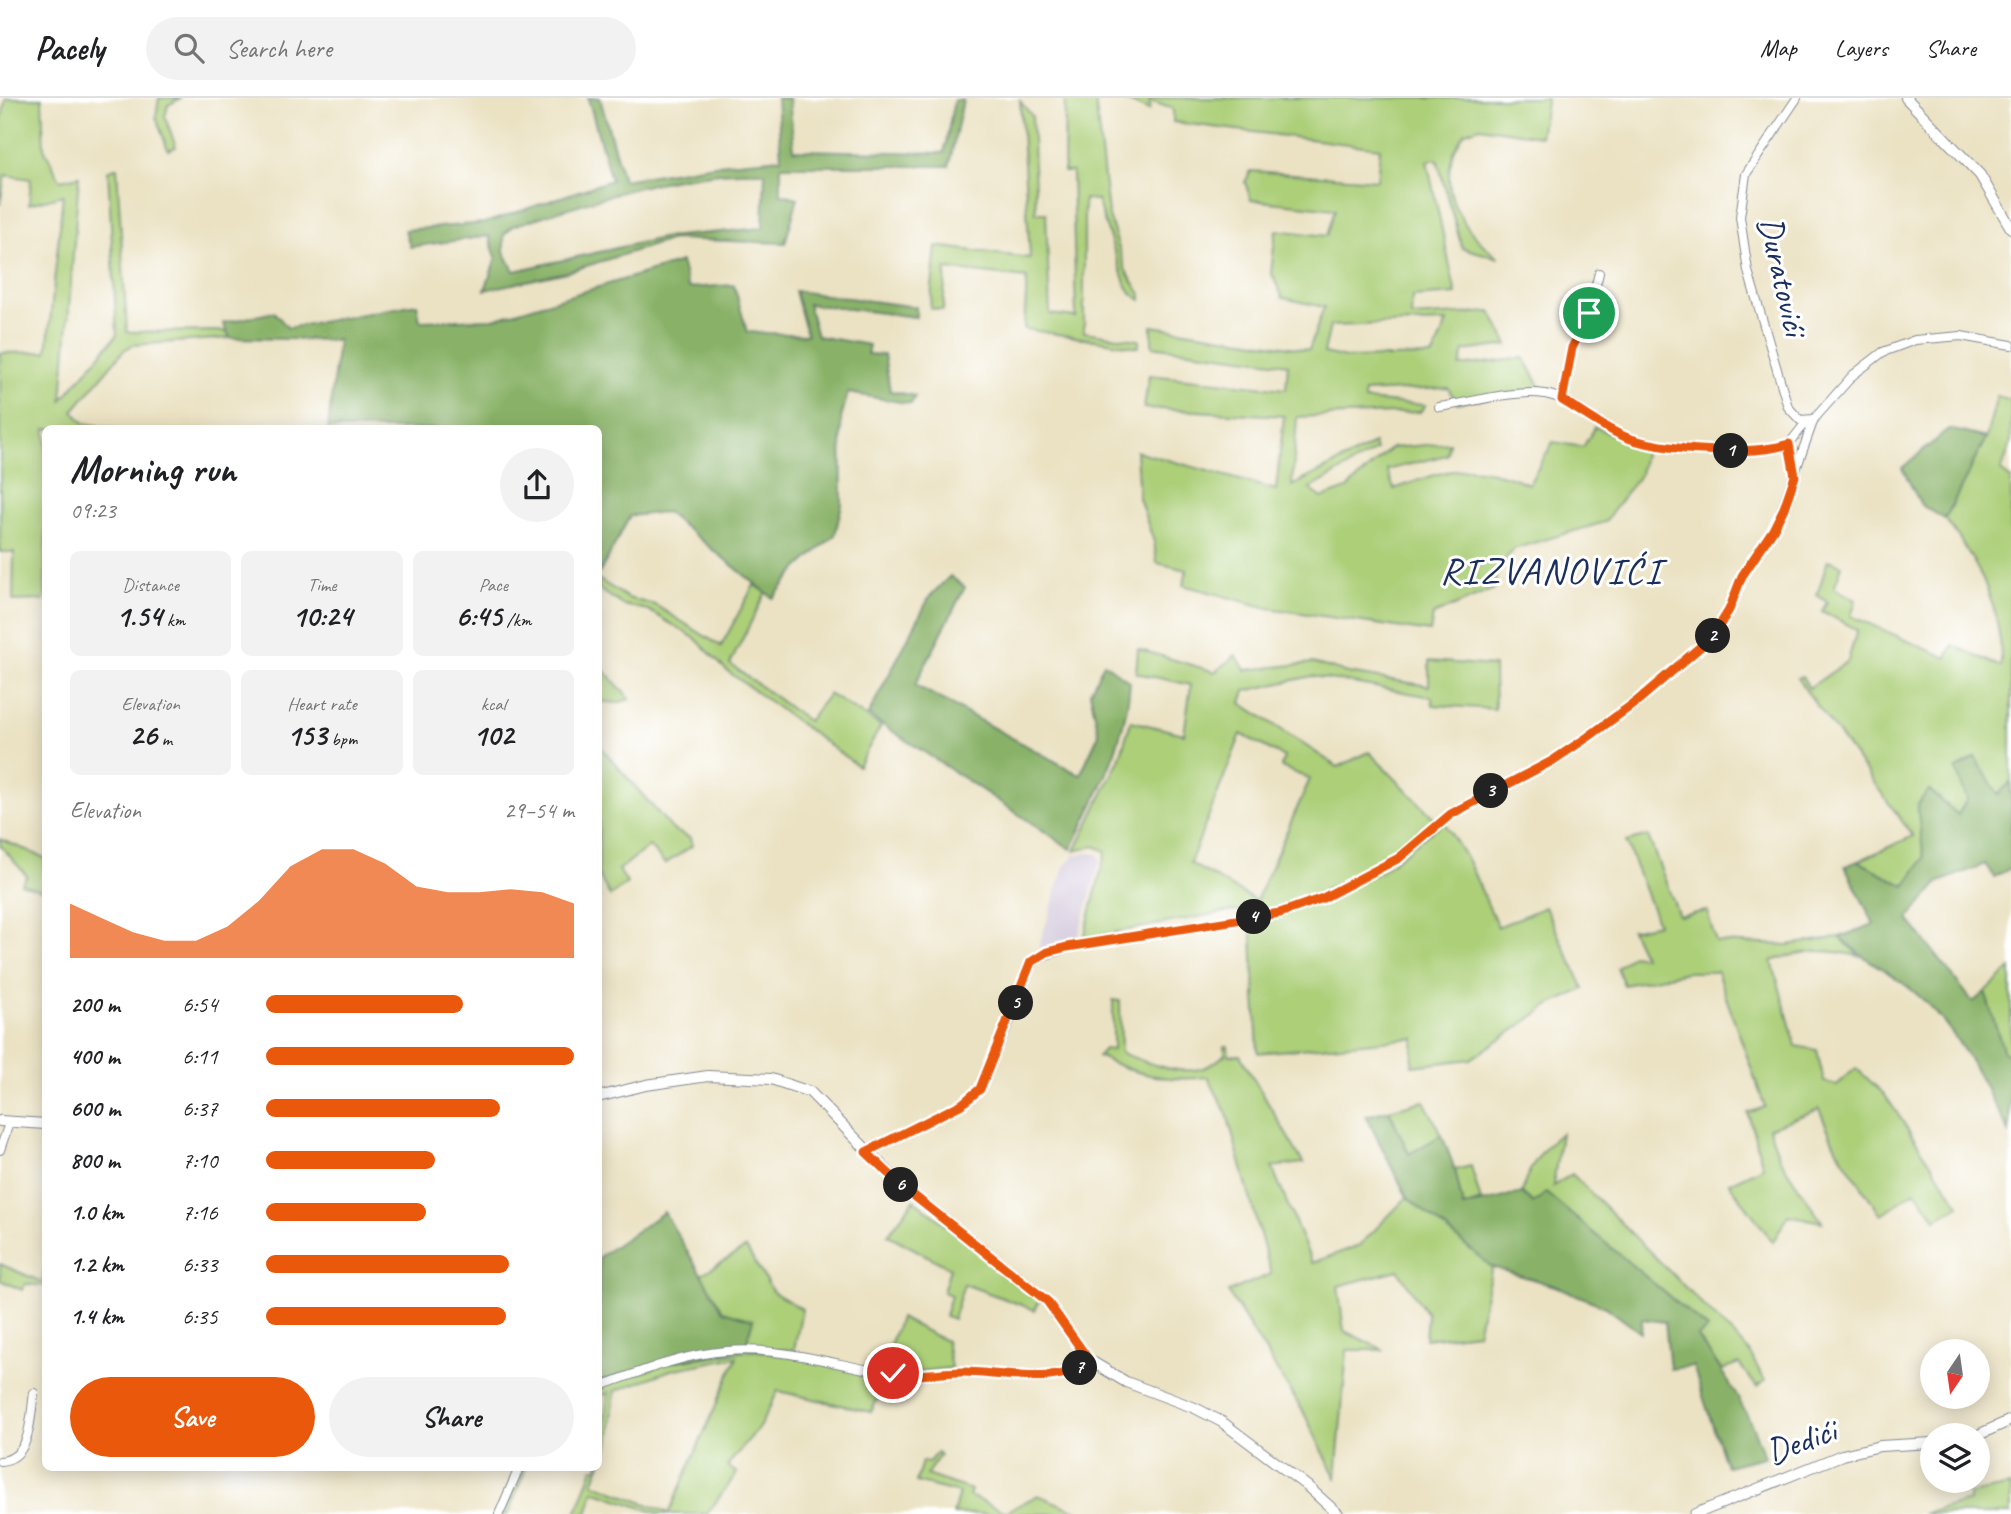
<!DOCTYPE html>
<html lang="en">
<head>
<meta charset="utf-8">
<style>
  body { margin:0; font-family:Caveat,sans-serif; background:#f2f2f2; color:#202124; height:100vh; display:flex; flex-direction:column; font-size:26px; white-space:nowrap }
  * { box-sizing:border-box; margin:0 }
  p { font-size:23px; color:#757577 }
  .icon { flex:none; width:38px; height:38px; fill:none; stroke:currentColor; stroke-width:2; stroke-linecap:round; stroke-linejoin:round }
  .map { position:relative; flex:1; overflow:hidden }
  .details { position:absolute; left:42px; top:327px; width:560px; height:1046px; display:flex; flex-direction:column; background:#fff; border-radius:10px; box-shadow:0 4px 18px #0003 }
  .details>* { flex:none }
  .needle { width:46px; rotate:193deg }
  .buttons { position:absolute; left:1920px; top:1241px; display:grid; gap:14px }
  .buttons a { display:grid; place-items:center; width:70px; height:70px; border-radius:50%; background:#fff; box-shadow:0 4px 18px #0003; font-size:35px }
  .pin { position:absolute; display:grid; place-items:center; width:60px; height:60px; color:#fff; margin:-30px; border:4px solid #fff; border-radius:50%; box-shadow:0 2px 7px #0007 }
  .km { position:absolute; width:35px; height:35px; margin:-18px; border-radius:50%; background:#222; color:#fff; font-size:19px; line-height:35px; text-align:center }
  .round { display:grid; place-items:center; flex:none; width:74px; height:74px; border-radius:37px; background:#f2f2f2 }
  .summary { display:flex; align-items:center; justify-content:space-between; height:119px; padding:0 28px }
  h1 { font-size:38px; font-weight:700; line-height:52px }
  .metrics { display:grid; grid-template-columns:repeat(3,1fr); gap:10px; height:119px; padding:7px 28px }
  .metrics div { display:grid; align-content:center; border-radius:10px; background:#f2f2f2; text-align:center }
  .metrics b { font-size:30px; font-weight:700 }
  .metrics small { font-size:19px; font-weight:400 }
  .metrics p { font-size:19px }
  .chart { height:196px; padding:14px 28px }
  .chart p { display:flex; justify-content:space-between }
  .chart svg { width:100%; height:126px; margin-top:7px; fill:#ea580c; opacity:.7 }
  .cta { display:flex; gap:14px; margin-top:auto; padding:14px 28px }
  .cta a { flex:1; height:80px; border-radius:42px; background:#ea580c; color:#fff; font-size:28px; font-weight:700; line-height:80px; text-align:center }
  .cta a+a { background:#f2f2f2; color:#202124 }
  ul { padding:0 28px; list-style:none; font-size:23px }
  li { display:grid; grid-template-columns:112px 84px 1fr; align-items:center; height:52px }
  li i { height:18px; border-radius:9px; background:#ea580c }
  header { display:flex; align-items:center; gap:42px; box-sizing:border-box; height:98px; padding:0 35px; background:#fff; border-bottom:2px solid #e0e0e0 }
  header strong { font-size:33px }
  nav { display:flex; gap:38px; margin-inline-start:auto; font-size:24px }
  .search { width:490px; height:63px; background:#f2f2f2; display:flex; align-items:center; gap:18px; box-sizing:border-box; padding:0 24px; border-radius:38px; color:#757577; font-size:26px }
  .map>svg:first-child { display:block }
  .industrial { fill:#cbbfd5 }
  .green { fill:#accf78; stroke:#647f6b; stroke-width:2; fill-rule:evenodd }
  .forest { fill:#89b268; stroke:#527063; stroke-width:2; fill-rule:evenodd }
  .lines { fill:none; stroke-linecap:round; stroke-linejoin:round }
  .minor-casing { stroke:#838890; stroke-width:10 }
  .tertiary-casing { stroke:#838890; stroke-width:12 }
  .minor { stroke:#fff; stroke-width:8 }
  .tertiary { stroke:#fff; stroke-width:10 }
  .route-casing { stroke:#fff; stroke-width:14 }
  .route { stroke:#ea580c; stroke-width:9 }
  .labels { text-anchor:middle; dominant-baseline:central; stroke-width:6; stroke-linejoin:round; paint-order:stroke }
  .street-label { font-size:35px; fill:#1b2f5e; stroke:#fff }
  .quarter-label { font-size:38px; letter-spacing:2px; fill:#1b2f5e; stroke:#fff }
</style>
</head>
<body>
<header>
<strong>Pacely</strong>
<div class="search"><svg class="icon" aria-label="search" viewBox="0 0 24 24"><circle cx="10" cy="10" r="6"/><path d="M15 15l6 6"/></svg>Search here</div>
<nav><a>Map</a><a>Layers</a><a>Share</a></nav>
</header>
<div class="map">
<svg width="2011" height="1416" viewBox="0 0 2011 1416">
  <rect width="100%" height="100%" fill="#fff"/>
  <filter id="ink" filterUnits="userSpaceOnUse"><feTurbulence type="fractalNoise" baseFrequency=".0143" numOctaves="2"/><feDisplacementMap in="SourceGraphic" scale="14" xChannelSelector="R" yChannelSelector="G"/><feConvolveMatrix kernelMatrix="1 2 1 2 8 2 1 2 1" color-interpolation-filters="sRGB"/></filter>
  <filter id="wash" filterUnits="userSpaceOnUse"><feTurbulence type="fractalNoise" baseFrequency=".00686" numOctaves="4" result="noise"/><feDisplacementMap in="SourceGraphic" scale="28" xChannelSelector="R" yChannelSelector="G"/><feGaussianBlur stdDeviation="1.57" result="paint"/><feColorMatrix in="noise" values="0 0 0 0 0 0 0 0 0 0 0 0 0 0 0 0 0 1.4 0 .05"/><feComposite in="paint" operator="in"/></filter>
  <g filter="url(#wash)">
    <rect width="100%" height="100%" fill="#ebe2c3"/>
    <path class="industrial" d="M 1088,755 L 1098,756 L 1100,763 L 1078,839 L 1038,851 L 1064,769 L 1075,757 Z"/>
    <path class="green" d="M 6,0 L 42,0 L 44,50 L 60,82 L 79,78 L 62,302 L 117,237 L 108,73 L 117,69 L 127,234 L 226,233 L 230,240 L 133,247 L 124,252 L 73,313 L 84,325 L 115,331 L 46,331 L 45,502 L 13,503 L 14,454 L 0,454 L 0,255 L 47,254 L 63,97 L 29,106 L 31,81 L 5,77 L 0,107 L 0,30 Z
      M 159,0 L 181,0 L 168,7 L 165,19 L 176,49 L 168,52 L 156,19 Z
      M 1065,0 L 1095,0 L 1108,115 L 1126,173 L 1141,196 L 1141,202 L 1132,196 L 1125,185 L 1097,102 L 1084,101 L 1084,234 L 1139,242 L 1139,249 L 1024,231 L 1027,180 L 946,171 L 943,212 L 930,210 L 936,148 L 1030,160 L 1020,3 L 1032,18 L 1036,115 L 1046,115 L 1050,216 L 1076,219 L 1072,74 L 1064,74 Z
      M 1120,0 L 1547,0 L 1540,38 L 1480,29 L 1465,34 C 1430,83 1458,129 1499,160 L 1462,150 L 1437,61 L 1427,63 L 1456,196 L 1412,199 L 1411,219 L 1491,214 L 1508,247 L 1464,253 L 1460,268 L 1524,260 L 1542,291 L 1457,305 L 1448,290 L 1364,294 L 1364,302 L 1425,307 L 1420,314 L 1297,319 L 1292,388 L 1374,346 L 1376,352 L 1310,391 L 1322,400 L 1347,391 L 1391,350 L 1449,345 L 1447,357 L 1387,372 L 1394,391 C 1453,370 1469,362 1529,386 L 1553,344 L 1583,349 L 1595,329 L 1645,351 L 1640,376 L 1605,424 L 1513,451 L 1497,473 L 1494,491 L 1433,517 L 1430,534 L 1268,510 L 1183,487 L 1187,472 L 1157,465 L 1154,444 L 1139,400 L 1136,353 L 1276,392 L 1284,318 L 1144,310 L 1149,277 L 1286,291 L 1288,266 L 1152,248 L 1152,228 L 1309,252 L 1324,209 L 1283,200 L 1271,174 L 1276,132 L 1327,138 L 1335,111 L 1251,102 L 1245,84 L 1251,73 L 1377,82 L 1380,50 L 1173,24 L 1173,11 L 1150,3 L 1149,13 ZM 1447,224 L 1433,258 L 1346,260 L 1324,255 L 1330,228 Z
      M 1997,298 L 2011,302 L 2011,345 L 2001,373 L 2011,381 L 2011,684 L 1998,697 L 1967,701 L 1958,717 L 1930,692 L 1917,707 L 1924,760 L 1905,788 L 1858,763 L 1913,738 L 1797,580 L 1802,578 L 1809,590 L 1848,563 L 1857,532 L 1822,513 L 1827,504 L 1817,497 L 1828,462 L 1842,467 L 1834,490 L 1856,502 L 1851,518 L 1947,560 L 1953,547 L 2001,569 C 2003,512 1979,465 1945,421 L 1986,340 Z
      M 598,481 L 628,500 L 655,507 L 721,548 L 754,487 L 766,494 L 730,566 L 808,623 L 829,596 L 881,628 L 858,668 L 726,572 L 696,541 L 648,512 L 623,507 L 599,491 Z
      M 1138,551 L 1215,574 L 1236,557 L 1245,572 L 1313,565 L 1348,575 L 1429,588 L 1429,563 L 1494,568 L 1495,611 L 1433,607 L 1432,599 L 1312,578 L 1245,593 L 1241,605 L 1338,669 L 1369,654 L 1436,722 L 1385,763 L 1301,803 L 1278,810 L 1225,814 L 1084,840 L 1106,753 L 1095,748 L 1075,753 L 1119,662 L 1131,623 L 1184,636 L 1191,587 L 1136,575 ZM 1241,636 L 1284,659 L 1281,669 L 1310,681 L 1256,803 L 1190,765 Z
      M 598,567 L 599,567 L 630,601 L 617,605 L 599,603 Z
      M 598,646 L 673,732 L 690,740 L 692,748 L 665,766 L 649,748 L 619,772 L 627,785 L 610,798 L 599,778 Z
      M 1444,724 L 1469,765 L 1498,829 L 1545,809 L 1584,891 L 1550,907 L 1471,961 L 1412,968 L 1414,940 L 1258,955 L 1251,820 L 1282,815 L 1380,774 Z
      M 1648,738 L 1679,818 L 1707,813 L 1716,844 L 1788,847 L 1840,839 L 1859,858 C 1824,850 1807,852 1772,863 L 1796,948 L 1817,952 L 1824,984 L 1837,987 L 1856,970 L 1884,996 L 1959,1107 L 1936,1121 L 1915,1093 L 1881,1117 L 1836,1050 L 1819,1011 L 1769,1030 L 1780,1061 L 1822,1124 L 1788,1117 L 1773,1144 L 1729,1085 L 1763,1069 L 1748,1015 L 1765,1009 L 1717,874 L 1687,874 L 1624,887 L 1617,870 L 1632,857 L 1644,859 L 1631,832 L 1658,826 L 1626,744 Z
      M 0,741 L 45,760 L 45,793 L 21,786 L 27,778 L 0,747 Z
      M 2011,870 L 2011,957 L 2004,956 L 1985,894 Z
      M 1113,902 L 1120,903 L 1121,955 C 1156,967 1195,987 1225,956 L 1225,948 L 1228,948 L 1229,957 L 1240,957 L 1303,1065 L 1272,1069 L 1312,1165 L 1360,1147 L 1407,1099 L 1492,1169 L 1477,1235 L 1425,1241 L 1427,1216 L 1398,1172 L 1338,1188 L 1344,1233 L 1384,1252 L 1347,1252 L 1336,1380 L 1304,1315 L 1228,1194 L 1271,1176 L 1227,1016 L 1208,979 C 1167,984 1135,977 1098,958 L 1104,951 L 1113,952 Z
      M 1424,1003 L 1442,1037 L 1409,1056 L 1389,1012 Z
      M 1561,1035 L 1553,1088 L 1572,1076 L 1748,1252 L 1765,1283 L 1757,1289 L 1739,1266 L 1722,1272 L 1696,1238 L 1707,1230 L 1546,1096 L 1533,1105 L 1522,1095 C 1527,1070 1542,1051 1561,1035 Z
      M 1471,1068 L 1481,1103 L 1463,1109 L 1455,1072 Z
      M 914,1102 L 1040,1200 L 1035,1212 L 964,1186 L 953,1221 L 945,1218 L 951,1197 L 943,1194 L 950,1170 L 888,1137 Z
      M 746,1150 L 773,1194 L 802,1211 L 794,1252 L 745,1250 L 700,1177 Z
      M 0,1166 L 42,1184 L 45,1169 L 45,1188 L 25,1186 L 22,1192 L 0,1182 Z
      M 900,1220 L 946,1243 L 951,1270 L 913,1274 L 882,1269 Z
      M 754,1252 L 890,1275 L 871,1314 L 778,1293 L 760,1328 L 727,1368 L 737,1375 L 707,1416 L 659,1416 L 594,1393 L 587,1416 L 576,1416 L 593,1370 L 598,1370 L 608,1295 L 599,1298 L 599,1289 L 671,1264 ZM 737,1259 L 669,1415 L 593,1385 L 609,1346 L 615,1293 L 671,1272 Z
      M 937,1354 L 940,1357 L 926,1377 L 971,1392 L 969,1398 L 1006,1414 L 1038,1397 L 1084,1416 L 953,1416 L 959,1395 L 916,1384 L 922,1363 L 928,1365 Z
      M 521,1370 L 526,1370 L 508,1416 L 501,1416 Z
      M 2011,1388 L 2011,1416 L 1923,1416 L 1969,1403 L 1969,1396 Z"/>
    <path class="forest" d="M 588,0 L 600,0 L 623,82 L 727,65 L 781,60 L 777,0 L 789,0 L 794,52 L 944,55 L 954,2 L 963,2 L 949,68 L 781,68 L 781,96 L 798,100 L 785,145 L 673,141 L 567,174 L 485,192 L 496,160 L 489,138 L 410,149 L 405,132 L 485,125 L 611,82 ZM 765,74 L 763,130 L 666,139 L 514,173 L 504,153 L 504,137 L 513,128 C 594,102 680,70 765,74 Z
      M 681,164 L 688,190 L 734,187 L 747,234 L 807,237 L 795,193 L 916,209 L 916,219 L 808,206 L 817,238 L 869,247 L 867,256 L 884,257 L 890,293 L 915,298 L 911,306 L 848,295 L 841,320 L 842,406 L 835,437 L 797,471 L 773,500 L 666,414 L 630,418 L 599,476 L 598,331 L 328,331 L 338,242 L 230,240 L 223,225 L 274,214 L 288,230 L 417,206 L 420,223 L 493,221 Z
      M 1949,331 L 1986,340 L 1945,421 L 1921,407 L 1902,370 Z
      M 950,478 L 965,489 L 915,587 L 1080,677 L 1099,636 L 1090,594 L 1104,565 L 1130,584 C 1126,643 1097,699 1071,751 L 868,617 L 930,498 Z
      M 1975,659 L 1998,696 L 2011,684 L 2011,770 L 1994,779 L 1985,766 L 1939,784 L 1908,821 L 1973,904 L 1985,894 L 2004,955 L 2011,957 L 2009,1034 C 1983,986 1957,928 1913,893 C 1889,873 1862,861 1840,839 L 1874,826 L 1845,768 L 1858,763 L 1905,788 L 1924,760 L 1917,707 L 1929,692 L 1958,717 L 1967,701 L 1956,672 Z
      M 1389,1012 L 1409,1056 L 1442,1037 L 1455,1072 L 1463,1109 L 1522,1095 L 1533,1105 L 1546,1095 L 1708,1231 L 1697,1239 C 1725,1275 1750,1315 1764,1359 L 1726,1368 L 1693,1268 L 1670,1271 L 1665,1224 L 1642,1221 L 1641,1235 L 1606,1209 L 1555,1188 L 1492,1169 L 1407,1099 L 1366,1018 Z
      M 664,1114 L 723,1213 L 753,1222 L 745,1250 L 671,1264 L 599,1289 L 599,1159 Z"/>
  </g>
  <g filter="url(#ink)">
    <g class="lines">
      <defs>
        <path id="minor" d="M 1797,0 L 1746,76 L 1740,119 L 1748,173 L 1788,309 L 1800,322 L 1814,321
          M 1562,302 L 1572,250 L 1585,229 L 1599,175
          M 1439,309 C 1469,305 1516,291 1545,296 C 1573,301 1595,325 1620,336 C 1656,353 1752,358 1789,346 L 1794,371
          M 1789,346 L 1807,323
          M 0,1052 L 9,1025
          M 866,1054 L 962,1006 L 980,991 L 1011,920 L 1026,873 L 1037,860 L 1077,847 L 1280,815 L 1323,800 L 1399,760 L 1451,716 L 1552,663 L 1588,639 L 1636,604 L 1713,538 L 1729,512 L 1742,478 L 1778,422 L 1814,321 L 1853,277 L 1883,254 L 1915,242 L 1961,238 L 2011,247
          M 598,1289 C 639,1274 683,1256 727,1253 C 788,1248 847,1271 906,1278 C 925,1280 946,1274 965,1274 C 998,1274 1066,1290 1089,1262
          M 0,1363 C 32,1361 30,1319 34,1295
          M 499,1416 L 519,1370"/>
        <path id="tertiary" d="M 1906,0 L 1980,77 L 2011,130
          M 598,999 L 646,987 L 708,978 L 771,981 L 810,994 L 903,1089 L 1047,1203 L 1089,1262 L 1126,1284 L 1195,1310 L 1222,1324 L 1307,1388 L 1338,1416
          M 0,1023 L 46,1026
          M 1978,1337 L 2011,1322
          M 1695,1416 L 1842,1357 L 1880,1348 L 1932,1345"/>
      </defs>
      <use href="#minor" class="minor-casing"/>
      <use href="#tertiary" class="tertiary-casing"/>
      <use href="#minor" class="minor"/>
      <use href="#tertiary" class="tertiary"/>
    </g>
  </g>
  <g class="lines" filter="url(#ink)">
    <defs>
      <path id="route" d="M 893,1275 C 916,1280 939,1274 963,1274 C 996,1274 1066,1290 1089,1262 L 1047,1203 L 903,1089 L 866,1054 L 962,1006 L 980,991 L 1031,864 L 1047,854 L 1067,849 L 1280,815 L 1323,800 L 1399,760 L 1451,716 L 1552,663 L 1588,639 L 1636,604 L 1713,538 L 1729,512 L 1742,478 L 1773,432 L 1784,410 L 1795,378 L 1789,346 C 1751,358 1665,353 1628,340 C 1604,331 1583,314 1562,302 L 1572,250 L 1589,215"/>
    </defs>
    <use href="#route" class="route-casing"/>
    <use href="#route" class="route"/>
  </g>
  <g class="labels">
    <g class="street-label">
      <text transform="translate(1783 178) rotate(77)">Duratovići</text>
      <text transform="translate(1801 1343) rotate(-20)">Dedići</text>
    </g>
    <g class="quarter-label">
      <text x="1551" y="472">RIZVANOVIĆI</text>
    </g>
  </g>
</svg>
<div class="buttons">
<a><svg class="needle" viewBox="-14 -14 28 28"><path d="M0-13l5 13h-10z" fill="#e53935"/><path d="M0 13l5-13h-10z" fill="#757577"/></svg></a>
<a><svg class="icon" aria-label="layers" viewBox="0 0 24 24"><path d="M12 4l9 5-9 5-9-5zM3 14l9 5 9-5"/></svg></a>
</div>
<div class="pin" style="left:1589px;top:215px;background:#1e9e55"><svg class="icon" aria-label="arrive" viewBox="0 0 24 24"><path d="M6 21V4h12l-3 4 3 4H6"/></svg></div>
<div class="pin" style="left:893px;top:1275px;background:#d93025"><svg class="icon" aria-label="check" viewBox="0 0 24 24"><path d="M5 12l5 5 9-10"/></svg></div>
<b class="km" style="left:1731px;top:353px">1</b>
<b class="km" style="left:1713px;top:538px">2</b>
<b class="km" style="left:1491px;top:693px">3</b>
<b class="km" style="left:1254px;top:819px">4</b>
<b class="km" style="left:1016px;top:905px">5</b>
<b class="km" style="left:901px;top:1087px">6</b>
<b class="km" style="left:1080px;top:1270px">7</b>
<section class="details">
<div class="summary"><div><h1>Morning run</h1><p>09:23</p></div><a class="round"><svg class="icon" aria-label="share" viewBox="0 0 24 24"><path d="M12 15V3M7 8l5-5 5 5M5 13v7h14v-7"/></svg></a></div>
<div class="metrics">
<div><p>Distance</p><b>1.54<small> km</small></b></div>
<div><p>Time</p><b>10:24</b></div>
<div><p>Pace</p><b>6:45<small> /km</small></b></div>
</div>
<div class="metrics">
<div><p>Elevation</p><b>26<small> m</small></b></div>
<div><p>Heart rate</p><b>153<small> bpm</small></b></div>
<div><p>kcal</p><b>102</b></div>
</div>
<div class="chart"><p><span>Elevation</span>29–54 m</p>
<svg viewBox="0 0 160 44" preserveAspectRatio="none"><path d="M0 44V25L10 30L20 35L30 38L40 38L50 33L60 24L70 12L80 6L90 6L100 11L110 19L120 21L130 21L140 20L150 21L160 25V44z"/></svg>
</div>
<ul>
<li><b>200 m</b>6:54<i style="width:64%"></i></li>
<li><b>400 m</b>6:11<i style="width:100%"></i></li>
<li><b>600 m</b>6:37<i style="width:76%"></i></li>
<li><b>800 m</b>7:10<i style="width:55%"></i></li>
<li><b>1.0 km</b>7:16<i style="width:52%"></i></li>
<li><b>1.2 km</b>6:33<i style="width:79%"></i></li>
<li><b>1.4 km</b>6:35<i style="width:78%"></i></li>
</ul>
<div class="cta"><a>Save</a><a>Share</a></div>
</section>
</div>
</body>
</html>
